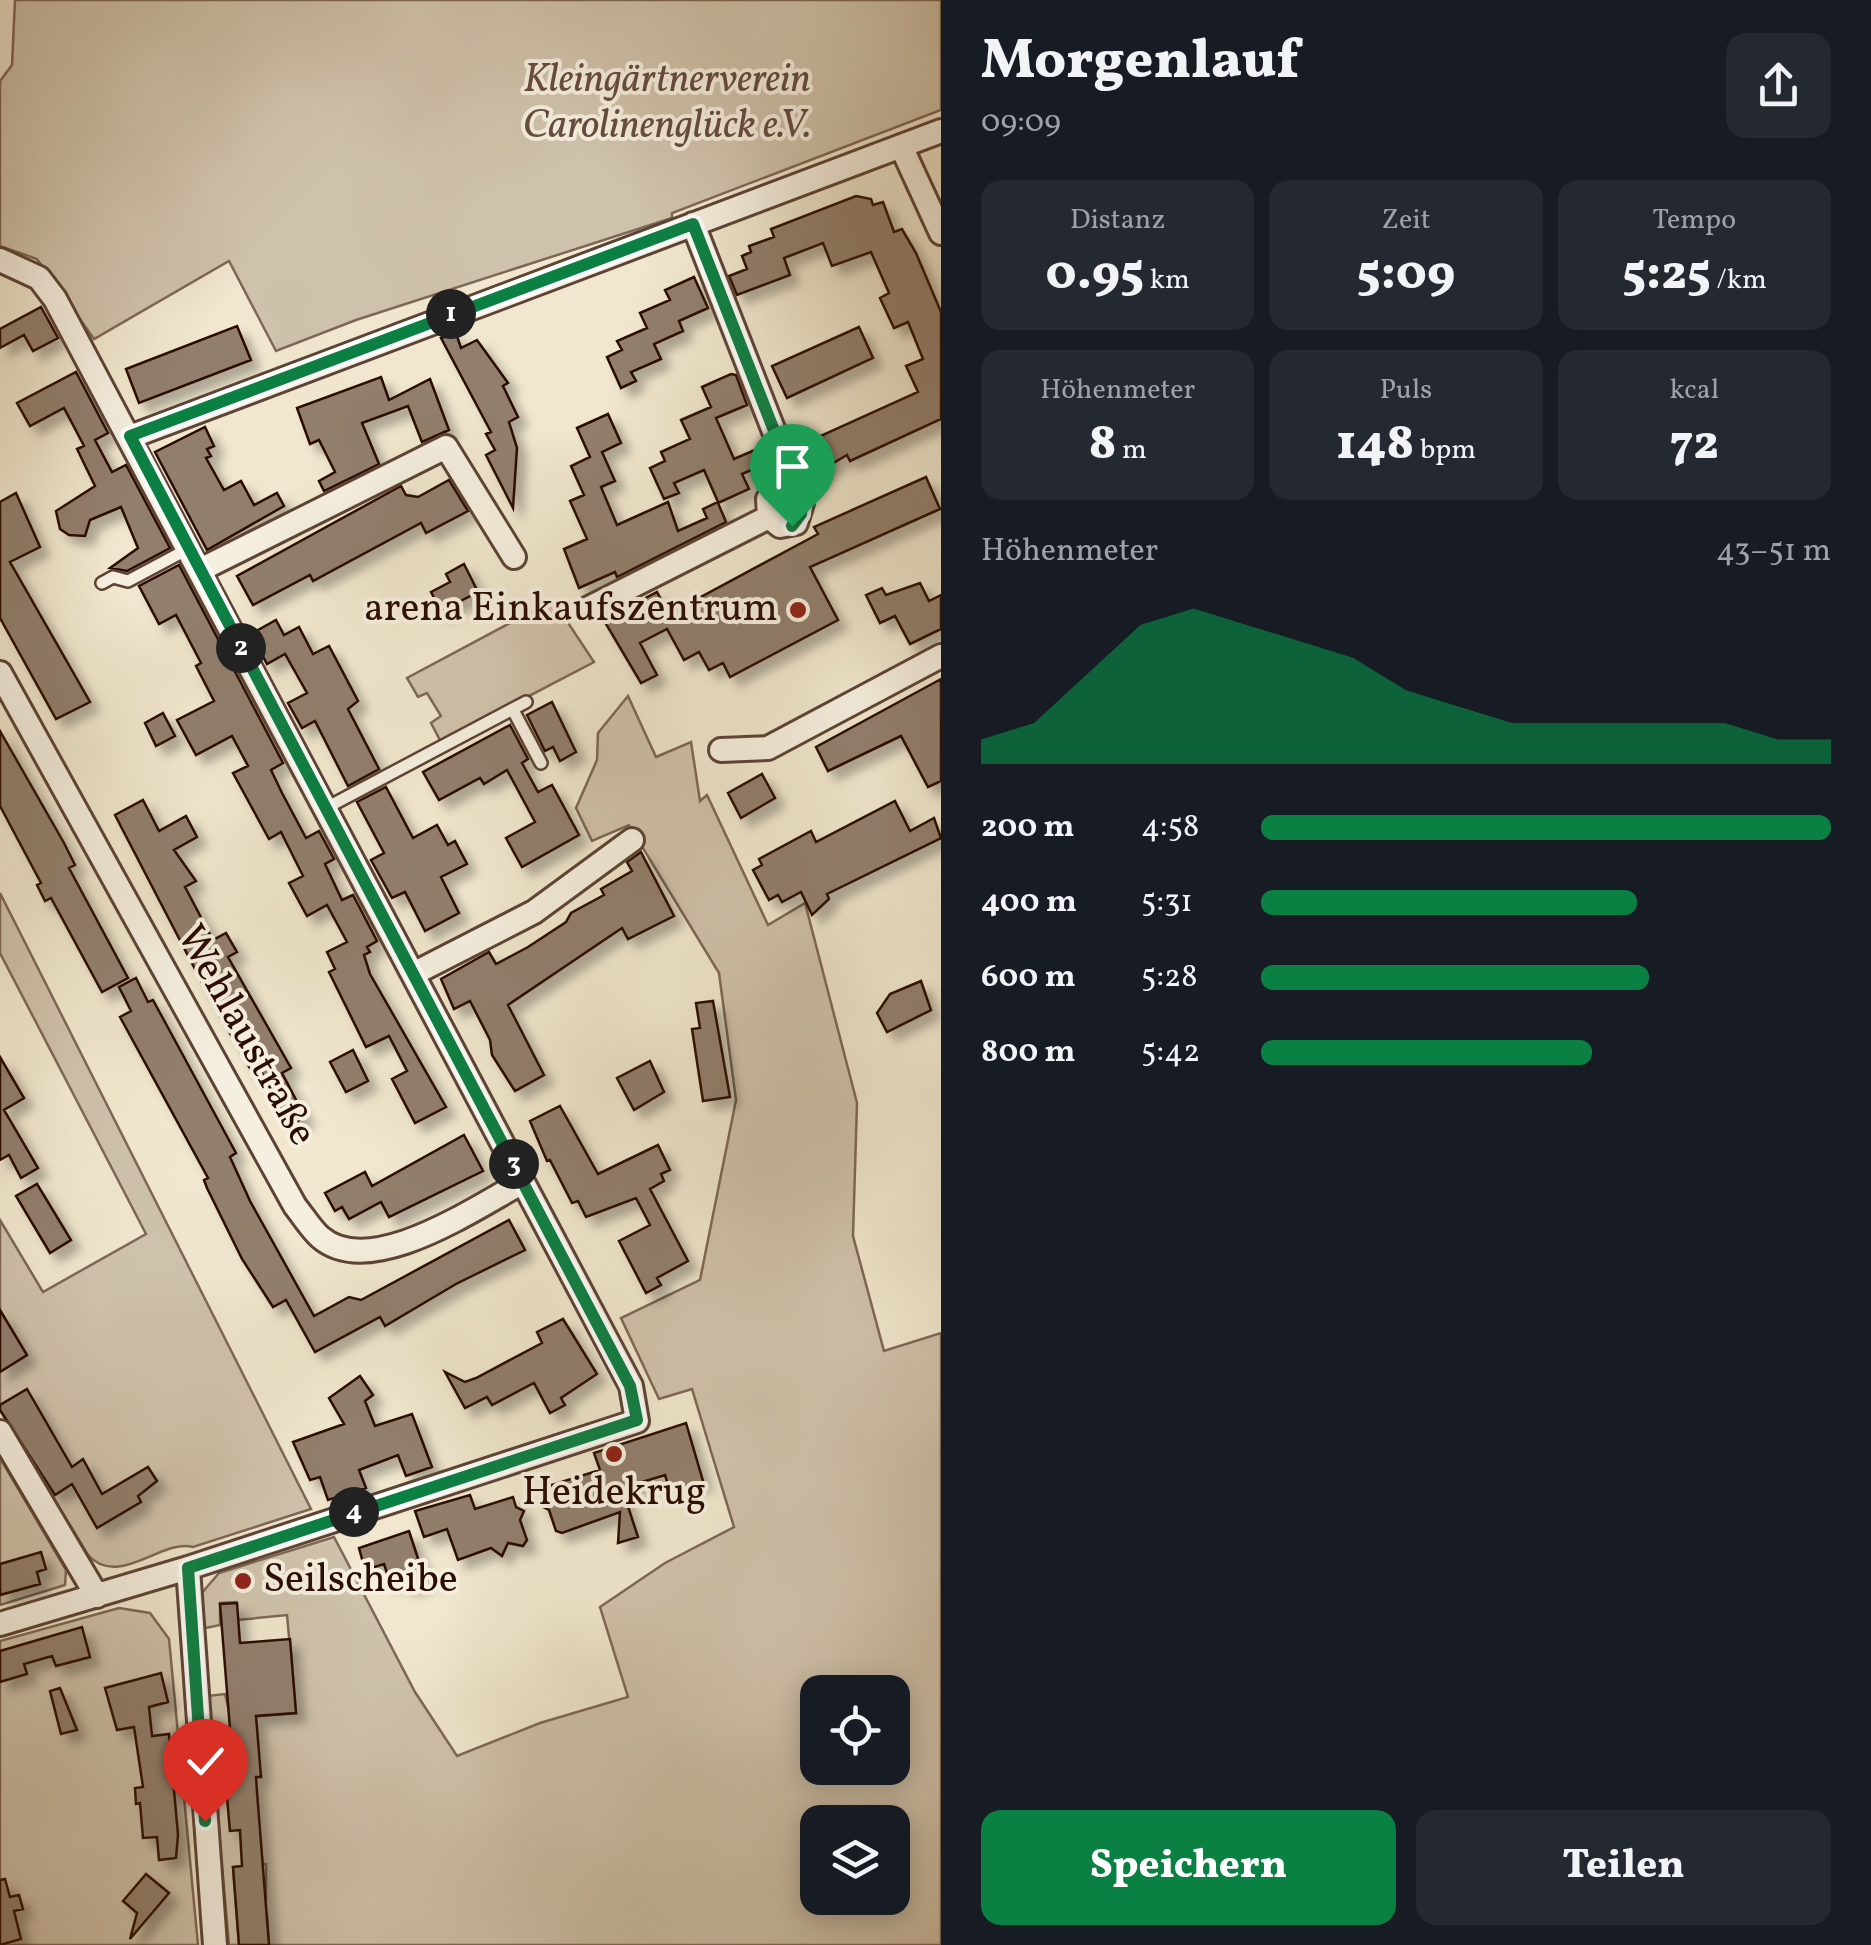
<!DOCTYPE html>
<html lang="de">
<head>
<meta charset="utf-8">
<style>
  body { margin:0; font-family:Vollkorn,serif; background:#242831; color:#f1f3f6; height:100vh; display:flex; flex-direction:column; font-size:38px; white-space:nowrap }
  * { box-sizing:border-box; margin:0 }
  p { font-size:32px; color:#9ea1a6 }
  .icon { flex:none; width:55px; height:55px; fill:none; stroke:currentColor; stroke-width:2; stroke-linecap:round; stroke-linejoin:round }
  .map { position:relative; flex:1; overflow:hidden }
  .details { display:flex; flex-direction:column; background:#171b24; width:930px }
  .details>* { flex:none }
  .buttons { position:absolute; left:800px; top:1675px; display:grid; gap:20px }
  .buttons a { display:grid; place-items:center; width:110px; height:110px; border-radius:20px; background:#171b24; box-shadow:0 5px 25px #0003; font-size:50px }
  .pin { position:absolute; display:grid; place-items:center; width:85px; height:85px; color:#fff; margin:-102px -42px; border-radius:50% 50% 50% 0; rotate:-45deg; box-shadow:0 0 10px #0007 }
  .pin .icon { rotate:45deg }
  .km { position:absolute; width:50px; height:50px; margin:-25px; border-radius:50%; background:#222; color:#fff; font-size:28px; line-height:50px; text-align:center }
  .round { display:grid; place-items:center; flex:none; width:105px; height:105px; border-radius:20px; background:#242831 }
  .headline { display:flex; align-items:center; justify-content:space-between; height:170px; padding:0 40px }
  h1 { font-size:55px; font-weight:800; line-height:75px }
  .figures { display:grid; grid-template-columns:repeat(3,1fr); gap:15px; height:170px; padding:10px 40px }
  .figures div { display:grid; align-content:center; border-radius:20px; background:#242831; text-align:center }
  .figures b { font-size:50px; font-weight:800 }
  .figures small { font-size:28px; font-weight:400 }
  .figures p { font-size:28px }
  .chart { height:280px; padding:20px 40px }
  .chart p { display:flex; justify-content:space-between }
  .chart svg { width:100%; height:180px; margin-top:10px; fill:#0b8043; opacity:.7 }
  .cta { display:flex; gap:20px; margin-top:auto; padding:20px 40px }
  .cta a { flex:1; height:115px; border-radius:20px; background:#0b8043; color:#fff; font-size:40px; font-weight:800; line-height:115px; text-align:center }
  .cta a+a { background:#242831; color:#f1f3f6 }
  ul { padding:0 40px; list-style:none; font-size:32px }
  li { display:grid; grid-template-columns:160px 120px 1fr; align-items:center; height:75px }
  li i { height:25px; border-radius:12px; background:#0b8043 }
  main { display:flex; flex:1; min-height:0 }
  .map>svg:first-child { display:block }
  .green { fill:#cfc2ab; stroke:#7d6756; stroke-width:2.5; fill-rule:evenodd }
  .building { fill:#917e6c; stroke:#2b0c02; stroke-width:2.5; filter:url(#shadow) }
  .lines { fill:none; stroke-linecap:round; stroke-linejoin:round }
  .lane-casing { stroke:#5c4335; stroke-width:16 }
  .street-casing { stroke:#5c4335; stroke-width:28 }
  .lane { stroke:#f5efdf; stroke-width:11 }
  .street { stroke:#f5efdf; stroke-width:22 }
  .route-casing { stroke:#fff; stroke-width:20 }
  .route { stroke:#0b8043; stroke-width:12 }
  .poi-dot { fill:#8f2418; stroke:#f5efdf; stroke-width:4 }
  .labels { text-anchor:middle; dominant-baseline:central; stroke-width:8; stroke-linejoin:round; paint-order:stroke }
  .park-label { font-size:40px; font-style:italic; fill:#644c3d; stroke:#f5efdf }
  .poi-label { font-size:40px; fill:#2b0c02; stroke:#f5efdf; text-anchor:end }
  .street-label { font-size:40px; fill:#2b0c02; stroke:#f5efdf }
</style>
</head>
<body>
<main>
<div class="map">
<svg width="941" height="1945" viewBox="0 0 941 1945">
  <defs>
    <filter id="shadow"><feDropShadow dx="9" dy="9" stdDeviation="5" flood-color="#0004"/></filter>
  </defs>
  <rect width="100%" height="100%" fill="#f0e7ce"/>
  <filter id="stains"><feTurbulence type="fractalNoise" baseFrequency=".002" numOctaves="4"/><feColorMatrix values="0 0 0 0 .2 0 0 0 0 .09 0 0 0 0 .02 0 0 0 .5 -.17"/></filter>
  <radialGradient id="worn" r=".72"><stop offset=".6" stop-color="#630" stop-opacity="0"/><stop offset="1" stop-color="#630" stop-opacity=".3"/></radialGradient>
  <path class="green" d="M 15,0 L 941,0 L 941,110 L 672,213 L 672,218 L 356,320 L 276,351 L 229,261 L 94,339 L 37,259 L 0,246 L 0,81 L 12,65 Z
    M 553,600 L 594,662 L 441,742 L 431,723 L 441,716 L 427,693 L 418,697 L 407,678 Z
    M 628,696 L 656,757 L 691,742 L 700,801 L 707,795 L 768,925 L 805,903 L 857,1103 L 853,1236 L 884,1351 L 941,1333 L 941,1945 L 269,1945 L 267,1915 L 246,1916 L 245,1902 L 266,1900 L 266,1864 L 233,1867 L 239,1945 L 229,1945 L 207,1696 L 225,1694 L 233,1728 L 221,1730 L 230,1830 L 240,1830 L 262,1857 L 254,1778 L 261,1776 L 247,1717 L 296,1713 L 287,1615 L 238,1620 L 236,1602 L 220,1603 L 220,1625 L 201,1629 L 201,1594 L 219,1573 L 334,1537 L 415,1692 L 457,1756 L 540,1723 L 628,1697 L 600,1607 L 665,1563 L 734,1527 L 692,1389 L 659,1399 L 621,1318 L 700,1280 L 736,1100 L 719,973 L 629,825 L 592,841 L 576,808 L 597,760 L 598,733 ZM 818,1692 L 892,1692 L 892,1768 L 818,1768 ZM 818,1822 L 892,1822 L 892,1898 L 818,1898 Z
    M 0,893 L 311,1509 L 193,1547 C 162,1538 119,1589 88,1555 L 29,1458 L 44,1449 L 19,1431 L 14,1433 L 0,1410 L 0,1220 L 43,1292 L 146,1234 L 0,953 Z
    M 0,1458 L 66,1570 L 65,1585 L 0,1605 Z
    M 119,1608 L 150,1613 L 169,1639 L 198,1945 L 0,1945 L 0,1641 Z"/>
  <path class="building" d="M 856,196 L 871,199 L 873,205 L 883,202 L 894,232 L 902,229 L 916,253 L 941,312 L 941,419 L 850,461 L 847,455 L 810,477 L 796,447 L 918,392 L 906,366 L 923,359 L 908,322 L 894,328 L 880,298 L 889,293 L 871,252 L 832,266 L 823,243 L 784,258 L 790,275 L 737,295 L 729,276 L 747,269 L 742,256 L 751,252 L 749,246 L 774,237 L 771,229 Z
    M 694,277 L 708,308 L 679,321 L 683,331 L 654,344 L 661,359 L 631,372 L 636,381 L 621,388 L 607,357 L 622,350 L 617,341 L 647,328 L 640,313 L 670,300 L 665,290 Z
    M 41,307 L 58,338 L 33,351 L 24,335 L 0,348 L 0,329 Z
    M 237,326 L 251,360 L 139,403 L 126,369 Z
    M 859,327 L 873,358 L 787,398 L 772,366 Z
    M 456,333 L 461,348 L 477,340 L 508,383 L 503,386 L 518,417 L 509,422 L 517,448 L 513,508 L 486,455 L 495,450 L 486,434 L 491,432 L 441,338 Z
    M 76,372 L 108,433 L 95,440 L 112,472 L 126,465 L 170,548 L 127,571 L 110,568 L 138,548 L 121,507 L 90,520 L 85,536 L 69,535 L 60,529 L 56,511 L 95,486 L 77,449 L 84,446 L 64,408 L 30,426 L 17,403 Z
    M 731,374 L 736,375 L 747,405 L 716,418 L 734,459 L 764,446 L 770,462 L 742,474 L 749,489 L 718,503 L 726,522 L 617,577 L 615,572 L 579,588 L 564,549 L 587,539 L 570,501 L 584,495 L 571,466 L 590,457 L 577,428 L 608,414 L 621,443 L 602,452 L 615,481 L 601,487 L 617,525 L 668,502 L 678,531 L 707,518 L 703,509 L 718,502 L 704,470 L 674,483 L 679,493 L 664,499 L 650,468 L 665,461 L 661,452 L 690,439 L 681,420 L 711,407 L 702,387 Z
    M 381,377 L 389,400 L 430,379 L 449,430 L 422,442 L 408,406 L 362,423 L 379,464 L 324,491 L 319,481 L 335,472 L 319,440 L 310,444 L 297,408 Z
    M 205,427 L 214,446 L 207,449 L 211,456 L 206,458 L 224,490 L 241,481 L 254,505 L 277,493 L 284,506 L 207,550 L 155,452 Z
    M 926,477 L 940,509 L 810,567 L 838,620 L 730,677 L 723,663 L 709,670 L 699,652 L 684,660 L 667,629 L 640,643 L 657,675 L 641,683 L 606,624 L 623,615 L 621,611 L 657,592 L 669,614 L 818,534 L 814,527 Z
    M 449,480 L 468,511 L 426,533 L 421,523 L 313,581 L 310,575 L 253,605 L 237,576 L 401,486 L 406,495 L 418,497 Z
    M 16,493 L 40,547 L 10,562 L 90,702 L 56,719 L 0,618 L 0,502 Z
    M 464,564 L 478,592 L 441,611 L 431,592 L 450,582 L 446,574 Z
    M 179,565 L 283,763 L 271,770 L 282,793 L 306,838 L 319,831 L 334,859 L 325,864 L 342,900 L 353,895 L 377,941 L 367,947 L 370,952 L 364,955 L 370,974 L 446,1107 L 415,1123 L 392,1079 L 407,1071 L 389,1036 L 366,1047 L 329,972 L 335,969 L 327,952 L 347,942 L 327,905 L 307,916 L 289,883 L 303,876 L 281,832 L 269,839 L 233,773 L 248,766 L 232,736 L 196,755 L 177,720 L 214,701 L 196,666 L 201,663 L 176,615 L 159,624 L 139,586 Z
    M 920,583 L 929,601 L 941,595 L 941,629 L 910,644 L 895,616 L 880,623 L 866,595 L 882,588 L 886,595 Z
    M 276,620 L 284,635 L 299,627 L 313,654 L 329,646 L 358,701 L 348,709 L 379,769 L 348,786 L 315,721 L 302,728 L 288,703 L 307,693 L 285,654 L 267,664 L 251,634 Z
    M 941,679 L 941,781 L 928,787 L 901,736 L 828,771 L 816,747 Z
    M 552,702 L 576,752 L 560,761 L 553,747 L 545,751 L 527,715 Z
    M 163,713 L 175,736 L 156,746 L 145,723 Z
    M 510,725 L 528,759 L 522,763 L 538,792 L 552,785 L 579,835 L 522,867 L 506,838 L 535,822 L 507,770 L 484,784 L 480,778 L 439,800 L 423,772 Z
    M 0,731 L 64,843 L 75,865 L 69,868 L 128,978 L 102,992 L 51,898 L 45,901 L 37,885 L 41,883 L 0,806 Z
    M 762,774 L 775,798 L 741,818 L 728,793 Z
    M 386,787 L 413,838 L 437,825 L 448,845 L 455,841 L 467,864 L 441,877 L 459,913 L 425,931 L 405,892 L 392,898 L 371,860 L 384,853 L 357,802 Z
    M 143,800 L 159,831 L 186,816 L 197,837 L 174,850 L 196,881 L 185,887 L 213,940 L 226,933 L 237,952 L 228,957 L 291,1068 L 282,1073 L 305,1117 L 290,1125 L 262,1073 L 255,1077 L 211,1000 L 115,815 Z
    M 895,801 L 910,831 L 934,818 L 941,838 L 827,894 L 829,899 L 812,915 L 801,892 L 782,902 L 778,895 L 769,900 L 753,870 L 762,865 L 759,859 L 811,831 L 816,842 Z
    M 641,852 L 674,916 L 628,939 L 622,928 L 508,1005 L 544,1075 L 515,1091 L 492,1055 L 490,1040 L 470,1001 L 454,1009 L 441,979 L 489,952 L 496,964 L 528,947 L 566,922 L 571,913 L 604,895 L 601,889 L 632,871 L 627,862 Z
    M 136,978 L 148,1002 L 153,1000 L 236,1153 L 230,1157 L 250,1201 L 314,1316 L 349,1297 L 361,1300 L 509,1220 L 525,1250 L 456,1284 L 385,1326 L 380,1317 L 315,1352 L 286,1300 L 273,1307 L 242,1259 L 207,1188 L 204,1180 L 208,1178 L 120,1017 L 131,1011 L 119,987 Z
    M 921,981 L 931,1010 L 887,1032 L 877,1013 L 890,994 Z
    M 713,1001 L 730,1097 L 703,1101 L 692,1029 L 700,1028 L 696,1003 Z
    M 353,1050 L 368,1081 L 346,1092 L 330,1062 Z
    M 0,1057 L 24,1098 L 4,1110 L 38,1168 L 21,1178 L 9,1155 L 0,1160 Z
    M 650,1061 L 664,1092 L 634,1110 L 617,1078 Z
    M 560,1106 L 598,1174 L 658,1145 L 670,1170 L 661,1174 L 664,1181 L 650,1189 L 688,1261 L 657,1278 L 661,1285 L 646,1293 L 619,1241 L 650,1225 L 636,1198 L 586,1217 L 578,1201 L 572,1203 L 550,1160 L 547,1161 L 530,1121 Z
    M 464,1135 L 483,1171 L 389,1217 L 381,1202 L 349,1219 L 342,1207 L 335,1211 L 325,1193 L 365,1172 L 372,1186 Z
    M 37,1184 L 71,1240 L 50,1253 L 16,1196 Z
    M 0,1310 L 27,1355 L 0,1372 Z
    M 563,1319 L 597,1374 L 561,1398 L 565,1405 L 550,1413 L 534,1383 L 492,1405 L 487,1397 L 465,1408 L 445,1372 L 465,1382 L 476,1378 L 542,1343 L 537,1332 Z
    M 360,1376 L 373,1395 L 365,1401 L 375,1426 L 412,1414 L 432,1467 L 406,1476 L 398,1455 L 359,1470 L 366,1488 L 328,1500 L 320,1477 L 310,1480 L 293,1442 L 344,1424 L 329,1398 Z
    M 27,1389 L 72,1467 L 83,1459 L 102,1494 L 148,1467 L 157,1481 L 138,1496 L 141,1502 L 97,1528 L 72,1484 L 55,1495 L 0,1410 L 0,1405 Z
    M 686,1423 L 703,1481 L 670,1491 L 665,1475 L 622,1488 L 638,1537 L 618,1543 L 620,1512 L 562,1533 L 556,1531 L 549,1510 L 541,1506 L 546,1498 L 542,1488 L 600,1470 L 594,1453 Z
    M 470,1495 L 475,1509 L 513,1497 L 516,1507 L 524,1511 L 520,1520 L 527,1540 L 523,1546 L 508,1543 L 502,1556 L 491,1548 L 458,1560 L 447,1529 L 424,1537 L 415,1511 Z
    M 409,1531 L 425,1580 L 405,1586 L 402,1577 L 390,1582 L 384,1564 L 365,1570 L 359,1548 Z
    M 41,1552 L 46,1569 L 37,1572 L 40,1584 L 0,1595 L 0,1564 Z
    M 237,1603 L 240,1643 L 290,1639 L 296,1713 L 256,1716 L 261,1777 L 256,1777 L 257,1792 L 269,1945 L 239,1945 L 233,1867 L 242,1866 L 241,1849 L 240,1830 L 230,1831 L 221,1729 L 230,1729 L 220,1604 Z
    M 82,1627 L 90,1657 L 56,1666 L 52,1656 L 24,1664 L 27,1674 L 0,1682 L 0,1651 Z
    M 161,1673 L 168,1702 L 149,1707 L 152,1736 L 169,1734 L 178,1835 L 176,1858 L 159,1860 L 157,1837 L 143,1838 L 140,1803 L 136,1804 L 135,1788 L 143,1787 L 134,1727 L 117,1730 L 105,1688 Z
    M 60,1688 L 77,1730 L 61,1734 L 50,1691 Z
    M 146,1874 L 169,1893 L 130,1939 L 137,1913 L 123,1901 Z
    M 5,1879 L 10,1897 L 19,1895 L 23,1909 L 14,1911 L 21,1939 L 0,1945 L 0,1880 Z"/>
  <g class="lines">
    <defs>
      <path id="lane" d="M 102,583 L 113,577 L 128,581 L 188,549
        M 513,710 L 541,763
        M 326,808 L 526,702"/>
      <path id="street" d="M 901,146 L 941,233
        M 693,224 L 802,503 L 796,523 L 780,526 L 769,517 L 768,499 L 790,473
        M 0,260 L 39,278 L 55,299 L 631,1386 L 637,1421 L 188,1568 L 0,1624
        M 130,437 L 941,131
        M 200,570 L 446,447 L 514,557
        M 587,609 L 769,517
        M 0,673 L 295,1206 C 303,1216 311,1229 320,1237 C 370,1281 476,1207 523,1182
        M 721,750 L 768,748 L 941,656
        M 413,974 L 534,912 L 632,840
        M 0,1432 L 97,1596
        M 188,1568 L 215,1945"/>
    </defs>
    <use href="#lane" class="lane-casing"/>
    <use href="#street" class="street-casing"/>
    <use href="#lane" class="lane"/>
    <use href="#street" class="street"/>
  </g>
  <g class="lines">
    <defs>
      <path id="route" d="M 205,1821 L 188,1568 L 637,1420 L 630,1386 L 130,436 L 693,224 L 802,502 L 801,514 L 792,526"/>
    </defs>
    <use href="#route" class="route-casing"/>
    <use href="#route" class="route"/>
  </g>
  <g class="poi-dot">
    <circle cx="798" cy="610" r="10"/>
    <circle cx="614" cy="1454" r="10"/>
    <circle cx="243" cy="1581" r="10"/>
  </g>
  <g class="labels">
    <g class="park-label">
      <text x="667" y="81">Kleingärtnerverein<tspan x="667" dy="46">Carolinenglück e.V.</tspan></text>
    </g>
    <g class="poi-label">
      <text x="778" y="610">arena Einkaufszentrum</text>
      <text x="614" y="1494" text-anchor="middle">Heidekrug</text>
      <text x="263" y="1581" text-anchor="start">Seilscheibe</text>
    </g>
    <g class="street-label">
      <text transform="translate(245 1036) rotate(61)">Wehlaustraße</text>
    </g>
  </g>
  <rect width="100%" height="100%" filter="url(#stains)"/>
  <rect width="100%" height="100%" fill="url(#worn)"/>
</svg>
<div class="buttons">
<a><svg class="icon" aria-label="locate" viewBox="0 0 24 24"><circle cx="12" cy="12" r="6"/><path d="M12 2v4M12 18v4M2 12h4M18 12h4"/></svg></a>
<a><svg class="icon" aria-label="layers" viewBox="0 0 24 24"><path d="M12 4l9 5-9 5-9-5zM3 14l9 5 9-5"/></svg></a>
</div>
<div class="pin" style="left:792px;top:526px;background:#1e9e55"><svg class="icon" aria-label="arrive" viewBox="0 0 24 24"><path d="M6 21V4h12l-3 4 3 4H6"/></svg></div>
<div class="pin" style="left:205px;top:1821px;background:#d93025"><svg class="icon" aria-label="check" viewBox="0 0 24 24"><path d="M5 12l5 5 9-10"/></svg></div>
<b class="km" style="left:451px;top:314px">1</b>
<b class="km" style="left:241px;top:648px">2</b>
<b class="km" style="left:514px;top:1164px">3</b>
<b class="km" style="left:354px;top:1512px">4</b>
</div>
<section class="details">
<div class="headline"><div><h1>Morgenlauf</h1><p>09:09</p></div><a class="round"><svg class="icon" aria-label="share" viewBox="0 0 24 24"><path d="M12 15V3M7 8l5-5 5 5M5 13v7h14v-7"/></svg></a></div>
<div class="figures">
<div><p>Distanz</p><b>0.95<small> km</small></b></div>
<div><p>Zeit</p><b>5:09</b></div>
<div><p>Tempo</p><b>5:25<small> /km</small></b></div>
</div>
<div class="figures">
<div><p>Höhenmeter</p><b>8<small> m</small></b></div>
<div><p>Puls</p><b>148<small> bpm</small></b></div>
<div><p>kcal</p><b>72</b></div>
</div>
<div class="chart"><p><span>Höhenmeter</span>43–51 m</p>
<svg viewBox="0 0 160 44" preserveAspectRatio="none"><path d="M0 44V38L10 34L20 22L30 10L40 6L50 10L60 14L70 18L80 26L90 30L100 34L110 34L120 34L130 34L140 34L150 38L160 38V44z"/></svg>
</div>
<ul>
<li><b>200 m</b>4:58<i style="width:100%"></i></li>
<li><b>400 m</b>5:31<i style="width:66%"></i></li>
<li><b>600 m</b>5:28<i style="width:68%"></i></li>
<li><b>800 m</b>5:42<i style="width:58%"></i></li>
</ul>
<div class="cta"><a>Speichern</a><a>Teilen</a></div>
</section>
</main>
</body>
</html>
